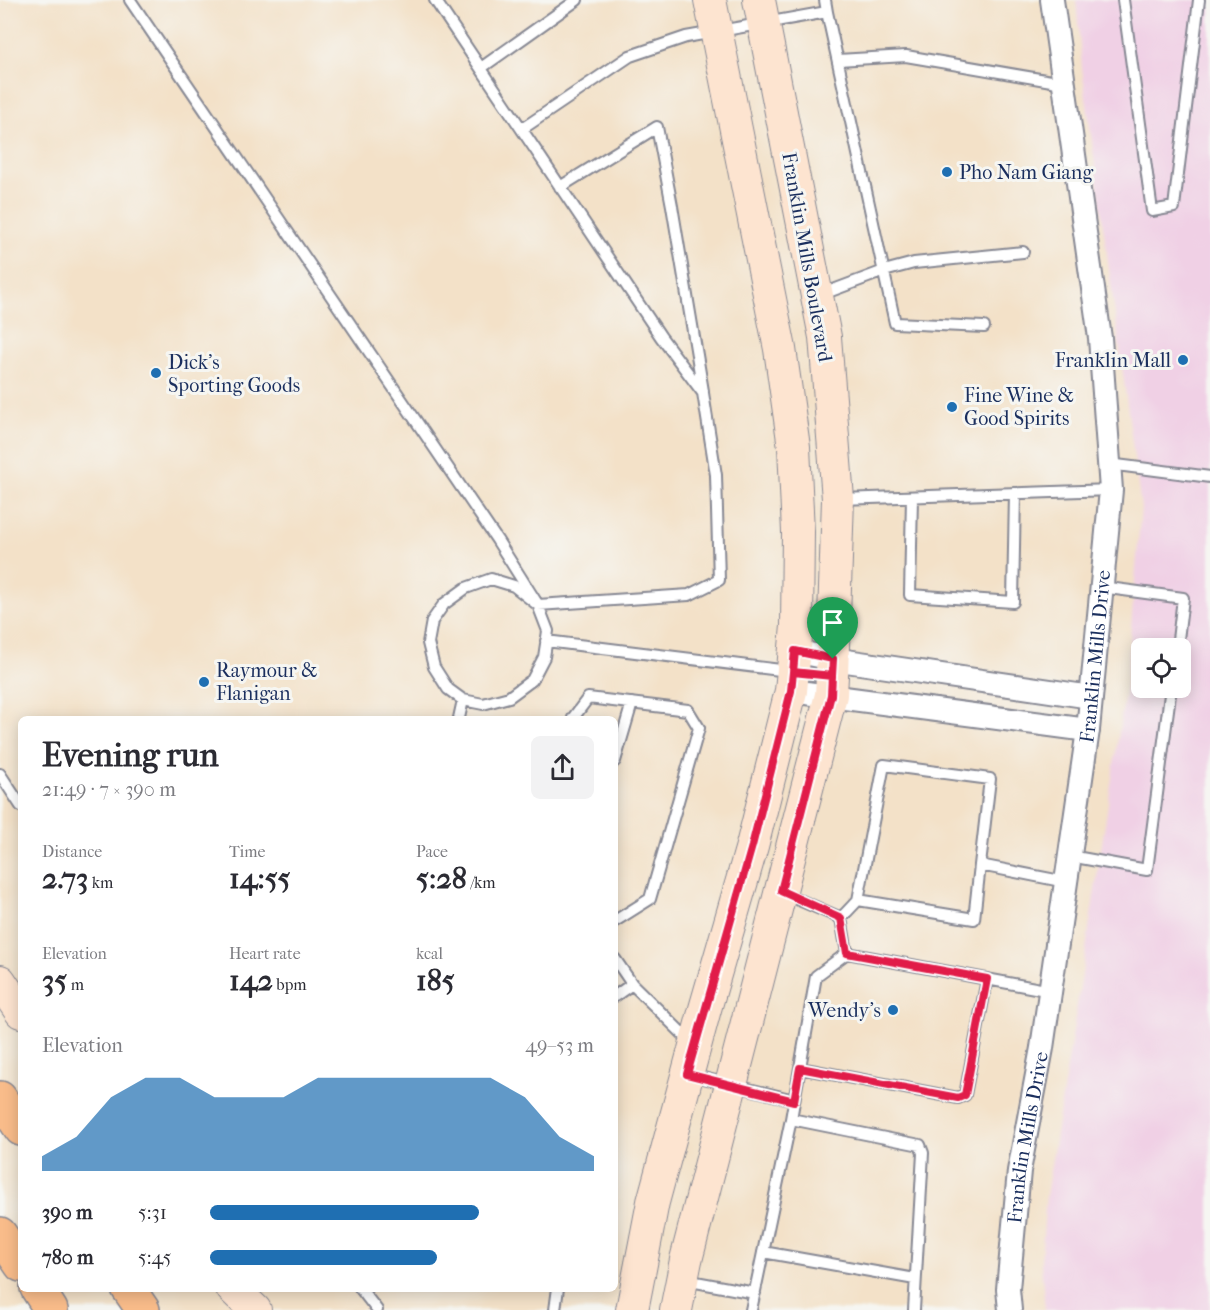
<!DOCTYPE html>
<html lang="en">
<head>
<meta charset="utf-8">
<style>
  body { margin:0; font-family:"IM FELL French Canon",serif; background:#f2f2f3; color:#2b2b33; height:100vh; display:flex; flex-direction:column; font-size:22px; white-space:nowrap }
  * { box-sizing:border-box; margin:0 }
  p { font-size:20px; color:#7c7c81 }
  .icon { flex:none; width:33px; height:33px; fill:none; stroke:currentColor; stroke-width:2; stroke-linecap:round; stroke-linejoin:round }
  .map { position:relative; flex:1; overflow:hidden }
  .panel { position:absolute; left:18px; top:716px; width:600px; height:576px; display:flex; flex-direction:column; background:#fff; border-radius:9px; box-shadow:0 3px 15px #0003 }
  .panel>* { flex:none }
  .buttons { position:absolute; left:1131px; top:638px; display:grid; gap:12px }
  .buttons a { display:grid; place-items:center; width:60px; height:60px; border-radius:9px; background:#fff; box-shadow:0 3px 15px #0003; font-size:30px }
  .pin { position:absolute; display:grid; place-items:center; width:51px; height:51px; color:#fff; margin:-62px -26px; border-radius:50% 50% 50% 0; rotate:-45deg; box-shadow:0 0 6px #0007 }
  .pin .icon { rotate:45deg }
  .round { display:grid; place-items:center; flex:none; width:63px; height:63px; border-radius:9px; background:#f2f2f3 }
  .headline { display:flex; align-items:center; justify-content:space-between; height:102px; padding:0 24px }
  h1 { font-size:33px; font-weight:700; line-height:45px }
  .figures { display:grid; grid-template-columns:repeat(3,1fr); gap:9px; height:102px; padding:6px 24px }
  .figures div { display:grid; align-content:center }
  .figures b { font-size:30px; font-weight:700 }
  .figures small { font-size:16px; font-weight:400 }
  .figures p { font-size:16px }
  .chart { height:168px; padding:12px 24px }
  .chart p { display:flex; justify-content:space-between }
  .chart svg { width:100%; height:108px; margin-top:6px; fill:#1f6fb2; opacity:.7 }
  ul { padding:0 24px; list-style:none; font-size:20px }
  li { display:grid; grid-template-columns:96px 72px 1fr; align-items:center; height:45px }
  li i { height:15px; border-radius:8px; background:#1f6fb2 }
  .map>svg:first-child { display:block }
  .built { fill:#f0d0e5; fill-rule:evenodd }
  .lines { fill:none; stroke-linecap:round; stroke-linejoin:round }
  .lane-casing { stroke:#878893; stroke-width:14 }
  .street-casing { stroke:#878893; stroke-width:26 }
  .secondary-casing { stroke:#878893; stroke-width:34 }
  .highway-casing { stroke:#878893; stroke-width:36 }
  .lane { stroke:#fff; stroke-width:10 }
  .street { stroke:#fff; stroke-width:22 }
  .secondary { stroke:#fde4d0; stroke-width:32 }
  .highway { stroke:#f9bc8a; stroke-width:33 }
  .route-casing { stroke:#fff; stroke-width:12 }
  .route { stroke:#e11d48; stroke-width:8 }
  .poi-dot { fill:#1f6fb2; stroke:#f6f6f2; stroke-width:2 }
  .labels { text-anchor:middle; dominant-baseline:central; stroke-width:6; stroke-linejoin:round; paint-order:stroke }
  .poi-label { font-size:20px; fill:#1b2f5e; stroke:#f6f6f2; text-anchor:start }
  .street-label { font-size:20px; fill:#1b2f5e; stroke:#f6f6f2 }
</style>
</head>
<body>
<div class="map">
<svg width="1210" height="1310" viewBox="0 0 1210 1310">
  <rect width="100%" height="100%" fill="#f6f6f2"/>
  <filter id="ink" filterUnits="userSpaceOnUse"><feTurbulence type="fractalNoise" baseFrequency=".0167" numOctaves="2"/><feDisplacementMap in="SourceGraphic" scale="12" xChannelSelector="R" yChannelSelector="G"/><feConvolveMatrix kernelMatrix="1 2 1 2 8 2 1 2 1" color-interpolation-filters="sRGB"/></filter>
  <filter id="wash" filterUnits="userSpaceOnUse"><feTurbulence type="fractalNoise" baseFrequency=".008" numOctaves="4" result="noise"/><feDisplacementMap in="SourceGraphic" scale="24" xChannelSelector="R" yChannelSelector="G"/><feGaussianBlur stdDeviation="1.35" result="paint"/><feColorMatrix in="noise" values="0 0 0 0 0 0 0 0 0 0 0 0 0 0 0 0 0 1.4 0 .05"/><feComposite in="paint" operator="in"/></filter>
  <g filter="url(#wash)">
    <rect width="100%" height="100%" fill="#f3e1c8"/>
    <path class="built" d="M 1076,0 L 1210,0 L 1210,1310 L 1045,1310 L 1041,1263 L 1046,1196 L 1082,975 L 1126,686 L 1141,508 L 1082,68 ZM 1142,648 L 1180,648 L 1180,687 L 1142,687 Z"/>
  </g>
  <g filter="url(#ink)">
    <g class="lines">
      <defs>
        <path id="lane" d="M 130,0 L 497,540 L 538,605 L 689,595 L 719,580 L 716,475 L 703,393 L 661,337 L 435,0
          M 1123,0 L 1152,211 L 1174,207 L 1199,0
          M 827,12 L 895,323 L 984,327
          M 838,60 L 906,56 L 1063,83
          M 481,68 L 577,0
          M 522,129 L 630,56 L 686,37 L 827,12 L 825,0
          M 560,187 L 657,127 L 672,206 L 703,391
          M 820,295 L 884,271 L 914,263 L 1023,252
          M 1109,464 L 1210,477
          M 912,497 L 910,595 L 1013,602 L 1015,493
          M 841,499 L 1111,490
          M 491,579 L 514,586 L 538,605 L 548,631 L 544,657 L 532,680 L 509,697 L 483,704 L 463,700 L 448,689 L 434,667 L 428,643 L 432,621 L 444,604 L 466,588 Z
          M 1101,587 L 1183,598 L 1177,648
          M 546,641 L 829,676
          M 459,718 L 463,700
          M 573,718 L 588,698 L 688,710 L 699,728 L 650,899 L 615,921
          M 615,761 L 632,703
          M 0,774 L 21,806
          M 1070,856 L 1147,870 L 1171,687
          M 980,865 L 974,919 L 858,900 L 884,765 L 990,779 L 980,865 L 1066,882
          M 783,893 L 841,918 L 847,953
          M 841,918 L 858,900
          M 615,959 L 632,984 L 615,996
          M 632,984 L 692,1043
          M 800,1068 L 958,1098 L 965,1095 L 987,979
          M 691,1075 L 794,1100
          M 763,1252 L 915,1279
          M 685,1280 L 755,1293
          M 360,1288 L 377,1310
          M 555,1310 L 558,1288
          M 751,1310 L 791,1119
          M 914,1310 L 923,1153 L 920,1145 L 791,1119 L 816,976 L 847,953 L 1051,991"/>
        <g id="street">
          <path d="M 795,651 L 833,659 L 1091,697"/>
          <path d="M 791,691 L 1088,730"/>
          <path id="s1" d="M 1010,1310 L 1008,1289 L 1019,1171 L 1042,1048 L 1088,730 L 1111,490 L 1100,338 L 1052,0"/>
        </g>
        <path id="secondary" d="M 0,981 L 21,1012
          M 232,1288 L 255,1310
          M 632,1310 L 653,1202 L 705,1009 L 752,846 L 791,691 L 797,626 L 798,532 L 794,447 L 780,349 L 710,0
          M 676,1310 L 686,1260 L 831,695 L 832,676 L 838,499 L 825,337 L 759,0"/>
        <path id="highway" d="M 0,1098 L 21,1129
          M 0,1234 L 21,1265
          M 37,1288 L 51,1310
          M 128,1288 L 143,1310"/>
      </defs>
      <use href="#lane" class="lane-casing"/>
      <use href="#street" class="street-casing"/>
      <use href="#secondary" class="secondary-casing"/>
      <use href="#highway" class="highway-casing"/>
      <use href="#lane" class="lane"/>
      <use href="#street" class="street"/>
      <use href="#secondary" class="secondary"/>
      <use href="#highway" class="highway"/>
    </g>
  </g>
  <g class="lines" filter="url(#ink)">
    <defs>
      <path id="route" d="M 833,659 L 795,651 L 793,672 L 832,676 L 831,695 L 781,891 L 841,918 L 847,953 L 987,979 L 965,1095 L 958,1098 L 800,1068 L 794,1101 L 687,1074 L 752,846 L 791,691 L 793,672 L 832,676 L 833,659"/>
    </defs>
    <use href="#route" class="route-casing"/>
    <use href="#route" class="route"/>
  </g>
  <g class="poi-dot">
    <circle cx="947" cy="172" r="6"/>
    <circle cx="1183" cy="360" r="6"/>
    <circle cx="156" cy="373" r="6"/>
    <circle cx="952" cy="407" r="6"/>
    <circle cx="204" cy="682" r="6"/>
    <circle cx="893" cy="1010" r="6"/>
  </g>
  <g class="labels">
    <g class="poi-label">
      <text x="959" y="172">Pho Nam Giang</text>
      <text x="1171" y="360" text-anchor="end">Franklin Mall</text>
      <text x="168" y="362">Dick's<tspan x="168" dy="23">Sporting Goods</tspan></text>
      <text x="964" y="395">Fine Wine &amp;<tspan x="964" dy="23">Good Spirits</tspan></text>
      <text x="216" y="670">Raymour &amp;<tspan x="216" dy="23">Flanigan</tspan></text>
      <text x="881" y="1010" text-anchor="end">Wendy's</text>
    </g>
    <g class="street-label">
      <text transform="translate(807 257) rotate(80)">Franklin Mills Boulevard</text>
      <text stroke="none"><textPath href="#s1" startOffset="660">Franklin Mills Drive</textPath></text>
      <text stroke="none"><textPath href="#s1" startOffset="174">Franklin Mills Drive</textPath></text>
    </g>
  </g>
</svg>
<div class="buttons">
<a><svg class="icon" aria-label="locate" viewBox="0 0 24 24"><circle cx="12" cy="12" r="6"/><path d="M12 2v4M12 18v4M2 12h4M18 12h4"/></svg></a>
</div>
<div class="pin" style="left:833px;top:659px;background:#1e9e55"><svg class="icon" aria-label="arrive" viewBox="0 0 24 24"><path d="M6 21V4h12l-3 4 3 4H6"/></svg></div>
<section class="panel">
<div class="headline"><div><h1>Evening run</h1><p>21:49 · 7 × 390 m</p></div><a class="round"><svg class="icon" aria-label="share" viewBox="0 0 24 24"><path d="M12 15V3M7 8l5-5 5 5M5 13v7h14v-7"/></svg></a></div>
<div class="figures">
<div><p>Distance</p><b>2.73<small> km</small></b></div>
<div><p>Time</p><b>14:55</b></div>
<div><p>Pace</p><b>5:28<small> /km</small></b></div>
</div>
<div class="figures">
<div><p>Elevation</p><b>35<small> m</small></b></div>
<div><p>Heart rate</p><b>142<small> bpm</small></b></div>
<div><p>kcal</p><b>185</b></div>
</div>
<div class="chart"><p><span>Elevation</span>49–53 m</p>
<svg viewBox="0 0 160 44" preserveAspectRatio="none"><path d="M0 44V38L10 30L20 14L30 6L40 6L50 14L60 14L70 14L80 6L90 6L100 6L110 6L120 6L130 6L140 14L150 30L160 38V44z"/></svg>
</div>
<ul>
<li><b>390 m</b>5:31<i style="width:70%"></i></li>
<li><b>780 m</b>5:45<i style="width:59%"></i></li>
</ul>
</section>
</div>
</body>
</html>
